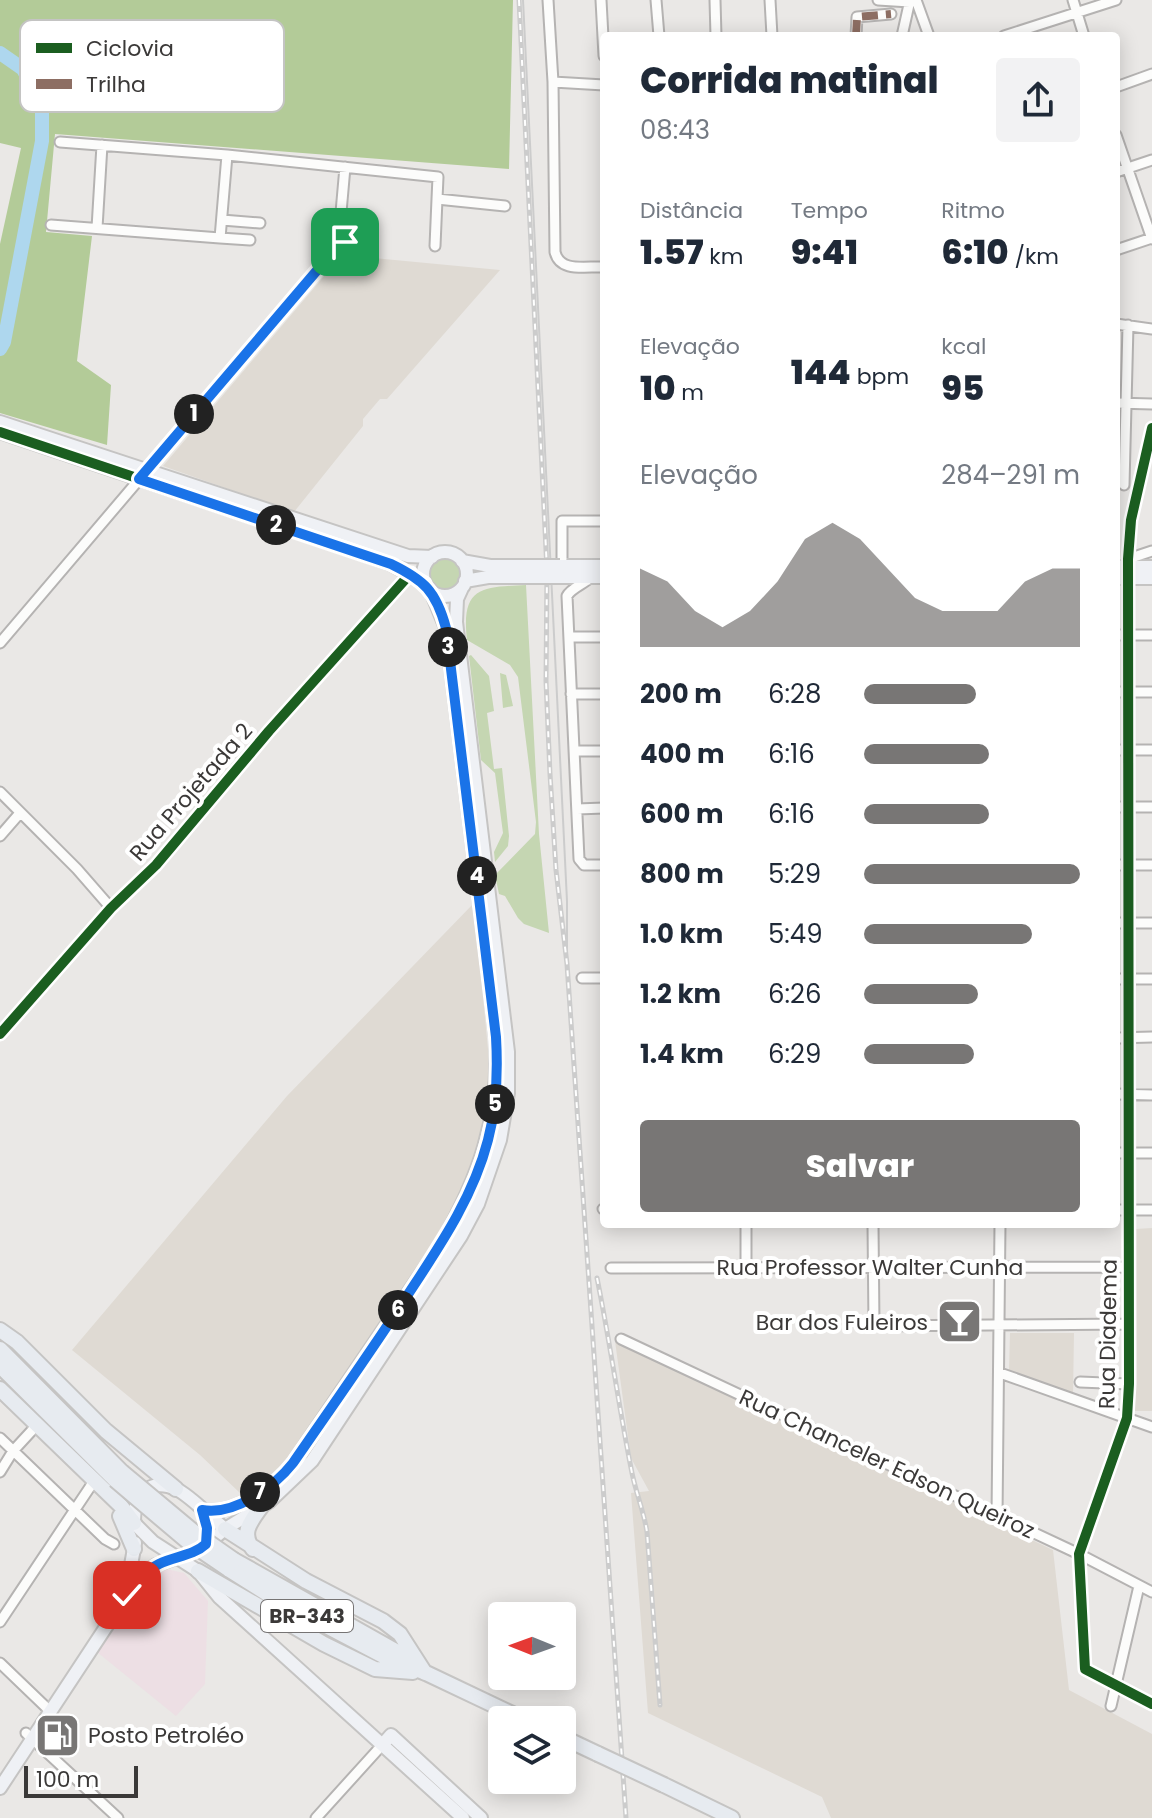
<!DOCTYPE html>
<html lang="pt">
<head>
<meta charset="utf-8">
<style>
  body { margin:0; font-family:Poppins,sans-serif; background:#f2f2f3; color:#1f2937; height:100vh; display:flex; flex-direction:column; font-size:30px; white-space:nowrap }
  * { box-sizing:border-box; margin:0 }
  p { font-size:26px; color:#747a83 }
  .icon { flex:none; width:44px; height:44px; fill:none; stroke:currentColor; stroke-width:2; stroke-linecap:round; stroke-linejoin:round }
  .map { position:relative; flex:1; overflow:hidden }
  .side { position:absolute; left:600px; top:32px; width:520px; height:1196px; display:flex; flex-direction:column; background:#fff; border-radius:8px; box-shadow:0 4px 20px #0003 }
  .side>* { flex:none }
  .needle { width:52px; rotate:271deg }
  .buttons { position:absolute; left:488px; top:1602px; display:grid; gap:16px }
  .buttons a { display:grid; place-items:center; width:88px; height:88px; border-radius:8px; background:#fff; box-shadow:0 4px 20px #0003; font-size:40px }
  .scale { position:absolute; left:24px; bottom:20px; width:114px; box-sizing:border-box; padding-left:8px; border:4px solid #3b3938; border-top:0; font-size:22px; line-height:28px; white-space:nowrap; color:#3b3938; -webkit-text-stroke:6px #fff; paint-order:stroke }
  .pin { position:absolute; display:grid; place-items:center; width:68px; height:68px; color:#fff; margin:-34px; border-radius:16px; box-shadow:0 4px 12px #0006 }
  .km { position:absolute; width:40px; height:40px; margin:-20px; border-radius:50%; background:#222; color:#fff; font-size:22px; line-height:40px; text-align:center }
  .round { display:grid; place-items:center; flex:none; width:84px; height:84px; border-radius:8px; background:#f2f2f3 }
  .headline { display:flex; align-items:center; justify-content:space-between; height:136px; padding:0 40px }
  h1 { font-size:36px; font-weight:800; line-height:60px }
  .metrics { display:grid; grid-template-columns:repeat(3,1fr); gap:12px; height:136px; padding:8px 40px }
  .metrics div { display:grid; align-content:center }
  .metrics b { font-size:34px; font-weight:800 }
  .metrics small { font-size:22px; font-weight:400 }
  .metrics p { font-size:22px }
  .chart { height:224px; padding:16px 40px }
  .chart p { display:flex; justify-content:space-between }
  .chart svg { width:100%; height:144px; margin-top:8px; fill:#787675; opacity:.7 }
  .action { display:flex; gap:16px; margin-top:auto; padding:16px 40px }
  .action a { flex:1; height:92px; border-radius:8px; background:#787675; color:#fff; font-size:32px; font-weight:800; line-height:92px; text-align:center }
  ul { padding:0 40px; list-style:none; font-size:26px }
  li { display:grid; grid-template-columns:128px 96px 1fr; align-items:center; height:60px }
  li i { height:20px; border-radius:10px; background:#787675 }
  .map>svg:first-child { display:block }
  .commercial { fill:#eddfe4 }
  .built { fill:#dfdad3 }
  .green { fill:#c5d6b2 }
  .forest { fill:#b3cb98 }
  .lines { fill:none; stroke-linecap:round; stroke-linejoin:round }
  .river { stroke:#aed7ee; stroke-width:14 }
  .minor-casing { stroke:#b5b3b2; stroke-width:13 }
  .major-casing { stroke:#c5c4c3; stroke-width:16 }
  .highway-casing { stroke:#c5c4c3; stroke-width:18 }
  .minor { stroke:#fcfcfb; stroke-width:9 }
  .major { stroke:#eff1f5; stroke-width:12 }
  .highway { stroke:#e7ebf0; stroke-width:14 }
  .tram { stroke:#ccc; stroke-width:2 }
  .rail-casing { stroke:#ccc; stroke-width:5 }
  .rail { stroke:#fff; stroke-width:2; stroke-dasharray:6; stroke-linecap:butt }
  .major-bridge-casing { stroke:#c5c4c3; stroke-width:16; stroke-linecap:butt }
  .highway-bridge-casing { stroke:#c5c4c3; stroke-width:18; stroke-linecap:butt }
  .major-bridge { stroke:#eff1f5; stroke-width:12 }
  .highway-bridge { stroke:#e7ebf0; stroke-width:14 }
  .quiet { stroke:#8d6e63; stroke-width:8; stroke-dasharray:16 8; stroke-linecap:butt }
  .cycleway-casing { stroke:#fff; stroke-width:15 }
  .cycleway { stroke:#1b5e20; stroke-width:10 }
  .route-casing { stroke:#fff; stroke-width:16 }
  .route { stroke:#1a73e8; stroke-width:10 }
  .labels { text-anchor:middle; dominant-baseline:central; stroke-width:8; stroke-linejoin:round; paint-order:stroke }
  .shield { fill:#fff; stroke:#767474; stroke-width:2 }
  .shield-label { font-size:20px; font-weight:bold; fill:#3b3938 }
  .street-label { font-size:22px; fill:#3b3938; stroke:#fff }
  .poi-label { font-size:22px; fill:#3b3938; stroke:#fff; text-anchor:end }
  .key { fill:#fff; stroke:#c4c4c3; stroke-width:2 }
  .key-label { font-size:22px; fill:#3b3938 }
</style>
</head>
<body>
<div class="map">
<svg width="1152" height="1818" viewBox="0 0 1152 1818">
  <rect width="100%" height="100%" fill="#eae8e6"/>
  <path class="commercial" d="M 166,1569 L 184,1573 L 208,1601 L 205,1684 L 176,1716 L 97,1652 L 146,1581 Z"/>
  <path class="built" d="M 342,255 L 500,270 L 387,399 L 380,399 L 363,419 L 363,426 L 294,512 L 163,466 Z
    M 474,903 L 488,1049 L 489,1094 L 481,1143 L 471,1171 L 436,1246 L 353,1362 L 302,1440 L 275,1477 L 240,1493 L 200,1455 L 72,1350 L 287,1096 Z
    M 1152,1228 L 1152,1411 L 1133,1411 L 1135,1229 Z
    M 1010,1333 L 1074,1333 L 1073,1395 L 1009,1372 Z
    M 615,1341 L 1053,1550 L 1069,1690 L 1152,1734 L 1152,1818 L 831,1818 L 822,1797 L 648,1713 L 631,1493 L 649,1491 L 631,1458 Z"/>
  <path class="green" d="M427 574a18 18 0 1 1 36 0a18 18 0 1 1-36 0Z
    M 526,585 L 539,834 L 549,933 L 524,924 L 518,918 L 505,896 L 499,894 L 495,875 L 535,834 L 536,822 L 518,677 L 510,665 L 467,640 C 461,587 481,587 526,585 Z
    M 471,655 L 489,676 L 494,711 L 487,713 L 494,769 L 502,768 L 509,836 L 508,846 L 495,862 L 494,852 L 503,833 L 495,773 L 481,760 L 469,656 Z
    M 500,673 L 506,675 L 513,706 L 503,708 Z"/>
  <path class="forest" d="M 0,0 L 513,0 L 509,169 L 55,134 L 46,232 L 92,236 L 77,361 L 111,385 L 107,445 L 0,413 L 0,244 L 21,148 L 0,143 Z"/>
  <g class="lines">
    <path class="river" d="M 0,53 L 23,69 L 42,105 L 42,141 L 4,342 L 0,349"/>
    <defs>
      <path id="minor" d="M 548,0 L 553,82 L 555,252 C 560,273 586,266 604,267
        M 601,0 L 604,56
        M 656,0 L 659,36
        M 715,0 L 716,36
        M 770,0 L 772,36
        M 878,0 L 910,2
        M 916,0 L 929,36
        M 1073,0 L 1084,36
        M 856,36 L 857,17 L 891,14
        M 902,36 L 910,0
        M 1004,36 L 1116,0
        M 553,82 L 604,85
        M 1116,87 L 1152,74
        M 1116,135 L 1152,239
        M 60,142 L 227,155
        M 1116,172 L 1152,160
        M 222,220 L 260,223
        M 51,225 L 220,238 L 227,155 L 438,177 L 437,199 L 505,206
        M 97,228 L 102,145
        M 339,235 L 345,167
        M 220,238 L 250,240
        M 435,246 L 437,199
        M 1116,250 L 1152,238
        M 1116,324 L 1152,329
        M 1116,403 L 1152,404
        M 1152,428 L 1131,520 L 1128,559 L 1129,1384 L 1127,1418 L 1079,1554 L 1085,1669 L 1152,1704
        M 1124,485 L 1128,325
        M 562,559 L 562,521 L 604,521
        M 1128,559 L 1152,551
        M 591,577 C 584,584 571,588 567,596 L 579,859 L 584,865 L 604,865
        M 1116,635 L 1152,635
        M 569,637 L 604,637
        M 0,643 L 331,254 L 344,245 L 343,236 L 332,238 L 331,254
        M 1116,692 L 1152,692
        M 571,694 L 604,694
        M 1116,750 L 1152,750
        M 574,751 L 604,751
        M 0,792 L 77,869 L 111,908
        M 1116,807 L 1152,807
        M 577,809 L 604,808
        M 0,836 L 20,813
        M 1116,865 L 1152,865
        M 1116,923 L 1152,923
        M 582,978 L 604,978
        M 1116,979 L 1152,979
        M 0,1034 L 111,908 L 156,865 L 269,731 L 411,573
        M 1116,1038 L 1152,1037
        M 1116,1094 L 1152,1095
        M 1116,1153 L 1152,1153
        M 603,1209 L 604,1209
        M 1116,1210 L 1152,1210
        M 873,1224 L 874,1326 L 1129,1324
        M 611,1268 L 1128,1267
        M 746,1268 L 746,1224
        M 621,1339 L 1079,1554 L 1152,1592
        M 1000,1373 L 1152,1427
        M 1080,1382 L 1129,1384
        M 0,1438 L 105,1539 L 114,1544
        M 0,1472 L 13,1451 L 36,1426
        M 997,1517 L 1000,1224
        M 0,1622 L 94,1481
        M 0,1663 L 50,1711
        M 1111,1706 L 1139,1586
        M 26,1733 L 118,1818
        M 316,1818 L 383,1744"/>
      <path id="major" d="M 0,422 L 408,556 L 432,557
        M 0,432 L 360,553 L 391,564 L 425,583
        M423 574a22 22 0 1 1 44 0a22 22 0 1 1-44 0Z
        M 462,561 L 490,566 L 524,566
        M 560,566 L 604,566
        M 1116,567 L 1152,567
        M 560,577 L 604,577
        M 1116,578 L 1152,578
        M 465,581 L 488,577 L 525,577
        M 202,1510 C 234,1516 274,1487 293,1463 L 440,1246 C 480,1176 500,1118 496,1037 L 446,628 L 430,589
        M 134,1523 L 153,1542 L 198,1571 L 219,1597 L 463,1818
        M 134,1524 C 133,1499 147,1476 176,1489 C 191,1496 211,1518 225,1529
        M 114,1599 L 129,1576 L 135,1543
        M 383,1744 L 391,1735 L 481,1818
        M 0,1788 L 127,1595 L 145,1573 L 156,1565 L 201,1549 L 225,1529 L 269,1502 L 312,1461 L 461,1236 L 478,1204 L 500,1140 L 508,1093 L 508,1052 L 456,622 L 457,599 L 462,588"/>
      <path id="highway" d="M 0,1330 L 17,1342 L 106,1431 L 176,1489
        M 0,1349 L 122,1472
        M 0,1366 L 115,1480
        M 0,1389 L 121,1506 L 134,1523
        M 120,1516 L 134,1549
        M 225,1529 L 306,1581 L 383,1621 L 400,1634 L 425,1673
        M 253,1549 C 240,1533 251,1521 261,1507
        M 234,1560 L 394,1650 L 413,1663
        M 228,1569 L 277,1600 L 389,1659 L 426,1673 L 525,1720
        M 198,1571 L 324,1644 L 375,1669 L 413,1672
        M 562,1737 L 598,1754
        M 664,1785 L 732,1818"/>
    </defs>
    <use href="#minor" class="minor-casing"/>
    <use href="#major" class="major-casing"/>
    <use href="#highway" class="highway-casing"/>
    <use href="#minor" class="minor"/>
    <use href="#major" class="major"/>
    <use href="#highway" class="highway"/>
    <path class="tram" d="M 523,0 L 567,901 L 567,964"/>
    <defs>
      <path id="rail" d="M 519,0 L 547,570 L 546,681 L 550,774 L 556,870 L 567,964 L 626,1818
        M 597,1278 C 610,1342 619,1408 632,1473 C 636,1493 644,1512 647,1532 L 660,1705"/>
    </defs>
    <use href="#rail" class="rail-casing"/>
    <use href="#rail" class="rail"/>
    <defs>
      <path id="major-bridge" d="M 524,566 L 560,566
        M 525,577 L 560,577"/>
      <path id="highway-bridge" d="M 122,1472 L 194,1532 L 234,1560
        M 115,1480 L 187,1541 L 228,1569
        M 598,1754 L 664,1785"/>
    </defs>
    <use href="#major-bridge" class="major-bridge-casing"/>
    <use href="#highway-bridge" class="highway-bridge-casing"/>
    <use href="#major-bridge" class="major-bridge"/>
    <use href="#highway-bridge" class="highway-bridge"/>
    <path class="quiet" d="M 856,36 L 857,17 L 891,14"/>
    <defs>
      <path id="cycleway" d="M 1152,428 L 1131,520 L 1128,559 L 1129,1384 L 1127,1418 L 1079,1554 L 1085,1669 L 1152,1704
        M 0,432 L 360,553 L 391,564 L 425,583
        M 0,1034 L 111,908 L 156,865 L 269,731 L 411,573"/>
    </defs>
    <use href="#cycleway" class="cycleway-casing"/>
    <use href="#cycleway" class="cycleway"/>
  </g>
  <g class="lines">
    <defs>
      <path id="route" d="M 127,1595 C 137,1583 145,1571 159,1564 C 175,1556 193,1556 206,1544 L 207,1528 L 202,1510 C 234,1516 274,1487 293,1463 C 331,1408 370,1353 407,1296 C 439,1247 473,1198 488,1140 C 497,1106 498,1072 496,1037 L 446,628 C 436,591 424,580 391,564 L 139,479 L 331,254 L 341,248 L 345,242"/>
    </defs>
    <use href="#route" class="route-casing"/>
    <use href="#route" class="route"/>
  </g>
  <defs>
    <symbol id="bar-square" viewBox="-11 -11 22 22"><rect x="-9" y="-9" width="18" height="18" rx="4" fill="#787675" stroke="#fff"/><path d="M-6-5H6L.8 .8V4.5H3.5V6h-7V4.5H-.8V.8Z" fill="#fff"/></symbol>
    <symbol id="fuel-square" viewBox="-11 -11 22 22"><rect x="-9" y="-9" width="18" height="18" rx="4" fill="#787675" stroke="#fff"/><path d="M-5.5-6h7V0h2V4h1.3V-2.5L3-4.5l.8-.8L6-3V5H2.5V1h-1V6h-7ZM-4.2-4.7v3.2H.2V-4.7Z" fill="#fff"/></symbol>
  </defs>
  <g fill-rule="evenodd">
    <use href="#bar-square" x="934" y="1296" width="51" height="51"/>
    <use href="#fuel-square" x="32" y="1710" width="51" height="51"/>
  </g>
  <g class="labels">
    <rect class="shield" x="261" y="1600" width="92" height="32" rx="6"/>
    <g class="shield-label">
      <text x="307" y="1616">BR-343</text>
    </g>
    <g class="street-label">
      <text transform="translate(191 792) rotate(-49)">Rua Projetada 2</text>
      <text x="870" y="1267">Rua Professor Walter Cunha</text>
      <text transform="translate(1108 1334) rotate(-89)">Rua Diadema</text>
      <text transform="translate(887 1464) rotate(25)">Rua Chanceler Edson Queiroz</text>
    </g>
    <g class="poi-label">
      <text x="928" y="1322">Bar dos Fuleiros</text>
      <text x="88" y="1735" text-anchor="start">Posto Petroléo</text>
    </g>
  </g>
  <rect x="20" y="20" width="264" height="92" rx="12" class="key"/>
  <rect x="36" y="43" width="36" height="10" fill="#1b5e20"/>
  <rect x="36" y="79" width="36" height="10" fill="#8d6e63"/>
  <g class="key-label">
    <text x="86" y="56">Ciclovia</text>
    <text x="86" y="92">Trilha</text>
  </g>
</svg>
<div class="buttons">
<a><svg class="needle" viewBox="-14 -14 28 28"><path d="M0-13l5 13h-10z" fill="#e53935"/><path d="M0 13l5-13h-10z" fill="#747a83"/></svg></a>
<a><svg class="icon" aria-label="layers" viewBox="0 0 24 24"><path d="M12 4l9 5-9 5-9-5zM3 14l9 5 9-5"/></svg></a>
</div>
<div class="scale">100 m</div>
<div class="pin" style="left:345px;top:242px;background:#1e9e55"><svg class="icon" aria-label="arrive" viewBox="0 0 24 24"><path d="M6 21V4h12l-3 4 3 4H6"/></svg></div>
<div class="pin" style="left:127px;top:1595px;background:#d93025"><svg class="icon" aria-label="check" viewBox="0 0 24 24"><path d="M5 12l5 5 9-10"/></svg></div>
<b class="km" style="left:194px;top:414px">1</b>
<b class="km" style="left:276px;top:525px">2</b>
<b class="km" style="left:448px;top:647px">3</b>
<b class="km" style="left:477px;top:876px">4</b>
<b class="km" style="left:495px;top:1104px">5</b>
<b class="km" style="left:398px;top:1310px">6</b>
<b class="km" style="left:260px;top:1492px">7</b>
<section class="side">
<div class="headline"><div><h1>Corrida matinal</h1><p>08:43</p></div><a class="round"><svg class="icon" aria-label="share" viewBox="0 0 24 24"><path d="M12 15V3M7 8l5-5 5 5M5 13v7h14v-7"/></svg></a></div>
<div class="metrics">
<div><p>Distância</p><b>1.57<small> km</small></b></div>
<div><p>Tempo</p><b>9:41</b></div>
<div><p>Ritmo</p><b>6:10<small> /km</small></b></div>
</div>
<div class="metrics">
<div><p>Elevação</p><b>10<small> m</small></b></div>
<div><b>144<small> bpm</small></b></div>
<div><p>kcal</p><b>95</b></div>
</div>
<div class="chart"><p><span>Elevação</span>284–291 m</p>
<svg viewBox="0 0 160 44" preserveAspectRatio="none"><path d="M0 44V20L10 24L20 33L30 38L40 33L50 24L60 11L70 6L80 11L90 20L100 29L110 33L120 33L130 33L140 24L150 20L160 20V44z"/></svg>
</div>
<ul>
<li><b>200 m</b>6:28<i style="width:52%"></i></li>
<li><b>400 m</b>6:16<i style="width:58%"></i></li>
<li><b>600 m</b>6:16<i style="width:58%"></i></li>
<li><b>800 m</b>5:29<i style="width:100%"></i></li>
<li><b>1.0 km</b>5:49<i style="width:78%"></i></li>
<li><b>1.2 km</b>6:26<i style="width:53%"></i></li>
<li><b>1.4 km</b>6:29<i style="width:51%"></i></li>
</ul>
<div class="action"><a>Salvar</a></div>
</section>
</div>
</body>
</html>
